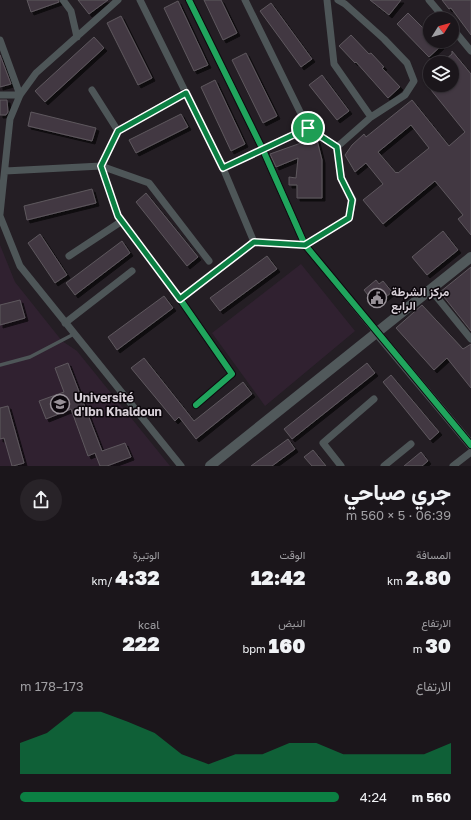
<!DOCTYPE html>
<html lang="ar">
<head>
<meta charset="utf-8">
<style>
  body { margin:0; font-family:"Golos Text",Vazirmatn,sans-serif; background:#282328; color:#f1f3f6; direction:rtl; height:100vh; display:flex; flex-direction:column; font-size:15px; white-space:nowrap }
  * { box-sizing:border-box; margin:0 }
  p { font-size:13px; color:#a09fa3 }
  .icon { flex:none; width:22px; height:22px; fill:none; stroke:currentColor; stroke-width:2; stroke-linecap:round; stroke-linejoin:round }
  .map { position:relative; height:466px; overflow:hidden; direction:ltr }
  .details { display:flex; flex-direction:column; background:#1b161b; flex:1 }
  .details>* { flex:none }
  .needle { width:26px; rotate:53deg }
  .fabs { position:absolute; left:423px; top:12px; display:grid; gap:8px }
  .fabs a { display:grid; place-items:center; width:36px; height:36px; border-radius:50%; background:#1b161b; box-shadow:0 1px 3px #0004,0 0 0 1px #39353a; font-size:20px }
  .pin { position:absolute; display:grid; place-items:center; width:34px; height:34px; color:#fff; margin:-17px; border:2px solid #fff; border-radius:50%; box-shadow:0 1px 4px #0007 }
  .round { display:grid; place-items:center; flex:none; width:42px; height:42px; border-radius:21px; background:#282328 }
  .overview { display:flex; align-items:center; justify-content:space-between; height:68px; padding:0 20px }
  h1 { font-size:22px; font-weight:800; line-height:30px }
  .figures { display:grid; grid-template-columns:repeat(3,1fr); gap:6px; height:68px; padding:4px 20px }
  .figures div { display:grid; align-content:center }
  .figures b { font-size:20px; font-weight:800 }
  .figures small { font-size:11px; font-weight:400 }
  .figures p { font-size:11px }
  .chart { height:112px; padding:8px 20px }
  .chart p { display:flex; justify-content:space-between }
  .chart svg { width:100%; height:72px; margin-top:4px; fill:#0b8043; opacity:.7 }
  ul { padding:0 20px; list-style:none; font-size:13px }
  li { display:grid; grid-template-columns:64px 48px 1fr; align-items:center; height:30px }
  li i { height:10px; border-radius:5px; background:#0b8043 }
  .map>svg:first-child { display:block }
  .built { fill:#302130 }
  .building { fill:#433842; stroke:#5e585e; fill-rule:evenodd; filter:url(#shadow) }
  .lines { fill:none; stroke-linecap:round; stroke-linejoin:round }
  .service { stroke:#4e5658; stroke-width:3.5 }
  .minor { stroke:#4e5658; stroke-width:7 }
  .tertiary { stroke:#4e5658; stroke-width:9 }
  .secondary { stroke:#51595b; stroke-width:10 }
  .cycleway-casing { stroke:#0c070c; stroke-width:8 }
  .cycleway { stroke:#20a55d; stroke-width:6 }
  .route-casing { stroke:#fff; stroke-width:8 }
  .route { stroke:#0b8043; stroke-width:5 }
  .labels { text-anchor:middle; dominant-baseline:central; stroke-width:3; stroke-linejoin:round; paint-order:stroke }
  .poi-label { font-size:12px; font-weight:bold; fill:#d7cfd7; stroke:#0c070c; text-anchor:start }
</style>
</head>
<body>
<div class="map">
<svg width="471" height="466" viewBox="0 0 471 466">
  <defs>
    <filter id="shadow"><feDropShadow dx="3" dy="3" stdDeviation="0" flood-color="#0009"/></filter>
  </defs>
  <rect width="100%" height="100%" fill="#241e24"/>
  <path class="built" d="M 0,245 L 15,282 L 62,341 L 77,351 L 170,466 L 0,466 Z
    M 301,264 L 355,331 L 265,406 L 212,333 Z"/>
  <path class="building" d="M 27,0 L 58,0 L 59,2 L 31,12 Z
    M 78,0 L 108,0 L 89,14 Z
    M 204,0 L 221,0 L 237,33 L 223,40 Z
    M 370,0 L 401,0 L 389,15 Z
    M 442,0 L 471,0 L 471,35 L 451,8 L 449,9 Z
    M 178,1 L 208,65 L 194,71 L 164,8 Z
    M 271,3 L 312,59 L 301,67 L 260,11 Z
    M 408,13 L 430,35 L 430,41 L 436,41 L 441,46 L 429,57 L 397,24 Z
    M 121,16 L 152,78 L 138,85 L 107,23 Z
    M 351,35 L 369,54 L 371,53 L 384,67 L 382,68 L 400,87 L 388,98 L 356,62 L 355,63 L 339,46 Z
    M 94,37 L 104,48 L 45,102 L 35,91 Z
    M 452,51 L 471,74 L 471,235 L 458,219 L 463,215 L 435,181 L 383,224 L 363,200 L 383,184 L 366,163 L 355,172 L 345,155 L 352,145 L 364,134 L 366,137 L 412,100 L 449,146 L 465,132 L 427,85 L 452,85 L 452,63 L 441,63 L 452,54 ZM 411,125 L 429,148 L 398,173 L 397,172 L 396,173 L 378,152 Z
    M 246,53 L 277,116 L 263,123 L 232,60 Z
    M 0,55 L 11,84 L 0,87 Z
    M 322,75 L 349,111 L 337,120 L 309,85 Z
    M 215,80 L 245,144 L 231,151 L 201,87 Z
    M 0,100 L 7,100 L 8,112 L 6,115 L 0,115 Z
    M 31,112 L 96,128 L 92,141 L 28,126 Z
    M 181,114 L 188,127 L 136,153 L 129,140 Z
    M 315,138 L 317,140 L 322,160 L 322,198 L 297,198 L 297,185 L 289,185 L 289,177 L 296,178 L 298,158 L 276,167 L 270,154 Z
    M 92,189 L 96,203 L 27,220 L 24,206 Z
    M 146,193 L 198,257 L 187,266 L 136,202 Z
    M 443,231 L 458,250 L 427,275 L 412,257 Z
    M 40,234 L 67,275 L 55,283 L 28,243 Z
    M 122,241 L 130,253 L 75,295 L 66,283 Z
    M 267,256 L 277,269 L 220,311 L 210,298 Z
    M 471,267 L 471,331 L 440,292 Z
    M 376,280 L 379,284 L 383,281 L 392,292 L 376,305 L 364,290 Z
    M 164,296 L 173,308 L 117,350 L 108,337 Z
    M 20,300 L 25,318 L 0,325 L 0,305 Z
    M 422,305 L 463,349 L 471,344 L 471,388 L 447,358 L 434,370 L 396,328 Z
    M 144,358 L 194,421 L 243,382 L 252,394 L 196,439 L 179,417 L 175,421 L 131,368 Z
    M 68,363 L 102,451 L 125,443 L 131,457 L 107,466 L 100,466 L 95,453 L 88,456 L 71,409 L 46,419 L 39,401 L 64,392 L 55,368 Z
    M 367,363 L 375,373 L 292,439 L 284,429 Z
    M 391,375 L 439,432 L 430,440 L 383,382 Z
    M 8,406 L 24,463 L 13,466 L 12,466 L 4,438 L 0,439 L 0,408 Z
    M 288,439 L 295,449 L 272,466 L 251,466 Z
    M 313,450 L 326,466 L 312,466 L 304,457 Z
    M 421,452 L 428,461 L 422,466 L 404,466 Z"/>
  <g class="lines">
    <path class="service" d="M 0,365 L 30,357 L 74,334"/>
    <path class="minor" d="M 63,0 L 71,11 L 77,37
      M 140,0 L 223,168 L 254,242
      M 189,0 L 263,150 L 305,245 L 377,333
      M 245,0 L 308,128
      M 327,0 L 334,64 L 371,117
      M 429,0 L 445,19
      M 452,28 L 471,51
      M 0,40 L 20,95 L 0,95
      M 92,90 L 118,131
      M 185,93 L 118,131 L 101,166 L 118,216 L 180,299 L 232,374 L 196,405
      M 337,147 L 371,117 L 405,95 L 414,81 L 407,63 L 384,39 L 345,4 L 338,0
      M 5,171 L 101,166 L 149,183 L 209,261
      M 0,214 L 10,119 L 20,95 L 36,73 L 118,0
      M 0,216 L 20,266 L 181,466
      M 69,256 L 122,221
      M 431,290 L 471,339
      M 180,299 L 254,242 L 305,245 L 349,218 L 353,200 L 341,178 L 337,147 L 308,128 L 223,168
      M 65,323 L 132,271
      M 341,466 L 323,443 L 374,399
      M 384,466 L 411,444
      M 453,466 L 471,452"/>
    <path class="tertiary" d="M 377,333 L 471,445"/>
    <path class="secondary" d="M 210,466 L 471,257"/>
    <defs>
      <path id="cycleway" d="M 189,0 L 263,150 L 305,245 L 471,445
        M 185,93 L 118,131 L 101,166 L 118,216 L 180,299 L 232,374 L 196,405"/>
    </defs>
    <use href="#cycleway" class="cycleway-casing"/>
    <use href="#cycleway" class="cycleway"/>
  </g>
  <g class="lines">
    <defs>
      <path id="route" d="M 186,93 L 223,168 L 308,128 L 337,147 L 341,178 L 352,200 L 349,218 L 305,245 L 254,242 L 180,299 L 118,216 L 101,166 L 118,131 Z"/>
    </defs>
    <use href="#route" class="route-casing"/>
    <use href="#route" class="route"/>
  </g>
  <defs>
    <symbol id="civic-ring" viewBox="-11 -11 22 22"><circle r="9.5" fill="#0c070c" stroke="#989198" stroke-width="1.5"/><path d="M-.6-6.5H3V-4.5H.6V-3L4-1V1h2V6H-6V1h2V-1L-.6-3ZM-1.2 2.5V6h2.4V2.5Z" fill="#989198"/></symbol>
    <symbol id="university-ring" viewBox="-11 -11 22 22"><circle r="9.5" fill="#0c070c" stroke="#989198" stroke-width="1.5"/><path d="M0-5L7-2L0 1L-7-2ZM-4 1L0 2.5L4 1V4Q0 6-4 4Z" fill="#989198"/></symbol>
  </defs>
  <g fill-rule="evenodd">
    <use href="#civic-ring" x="366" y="287" width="22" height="22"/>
    <use href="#university-ring" x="49" y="393" width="22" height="22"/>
  </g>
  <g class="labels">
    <g class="poi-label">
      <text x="391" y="291">مركز الشرطة<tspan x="391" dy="14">الرابع</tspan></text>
      <text x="74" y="397">Université<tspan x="74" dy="14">d'Ibn Khaldoun</tspan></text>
    </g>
  </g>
</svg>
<div class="fabs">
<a><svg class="needle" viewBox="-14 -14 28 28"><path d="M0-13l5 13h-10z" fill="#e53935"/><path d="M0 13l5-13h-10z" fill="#a09fa3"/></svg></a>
<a><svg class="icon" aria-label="layers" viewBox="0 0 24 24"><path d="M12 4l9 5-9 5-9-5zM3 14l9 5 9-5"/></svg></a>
</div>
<div class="pin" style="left:308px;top:128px;background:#1e9e55"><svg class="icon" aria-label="arrive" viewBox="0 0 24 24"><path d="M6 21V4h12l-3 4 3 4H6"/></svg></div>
</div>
<section class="details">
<div class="overview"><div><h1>جري صباحي</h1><p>06:39 · 5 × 560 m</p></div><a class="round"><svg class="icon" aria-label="share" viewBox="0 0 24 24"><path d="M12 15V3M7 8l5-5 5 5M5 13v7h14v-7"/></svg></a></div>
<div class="figures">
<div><p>المسافة</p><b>2.80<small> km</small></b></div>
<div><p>الوقت</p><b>12:42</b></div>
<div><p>الوتيرة</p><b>4:32<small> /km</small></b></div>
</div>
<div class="figures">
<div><p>الارتفاع</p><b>30<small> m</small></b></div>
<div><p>النبض</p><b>160<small> bpm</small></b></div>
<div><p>kcal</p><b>222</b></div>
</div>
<div class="chart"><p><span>الارتفاع</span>173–178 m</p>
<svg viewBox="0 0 160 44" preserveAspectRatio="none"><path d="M0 44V25L10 19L20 6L30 6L40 12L50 19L60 32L70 38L80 32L90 32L100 25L110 25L120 32L130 32L140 32L150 32L160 25V44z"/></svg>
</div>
<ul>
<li><b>560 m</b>4:24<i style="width:100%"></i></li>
</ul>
</section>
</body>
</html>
